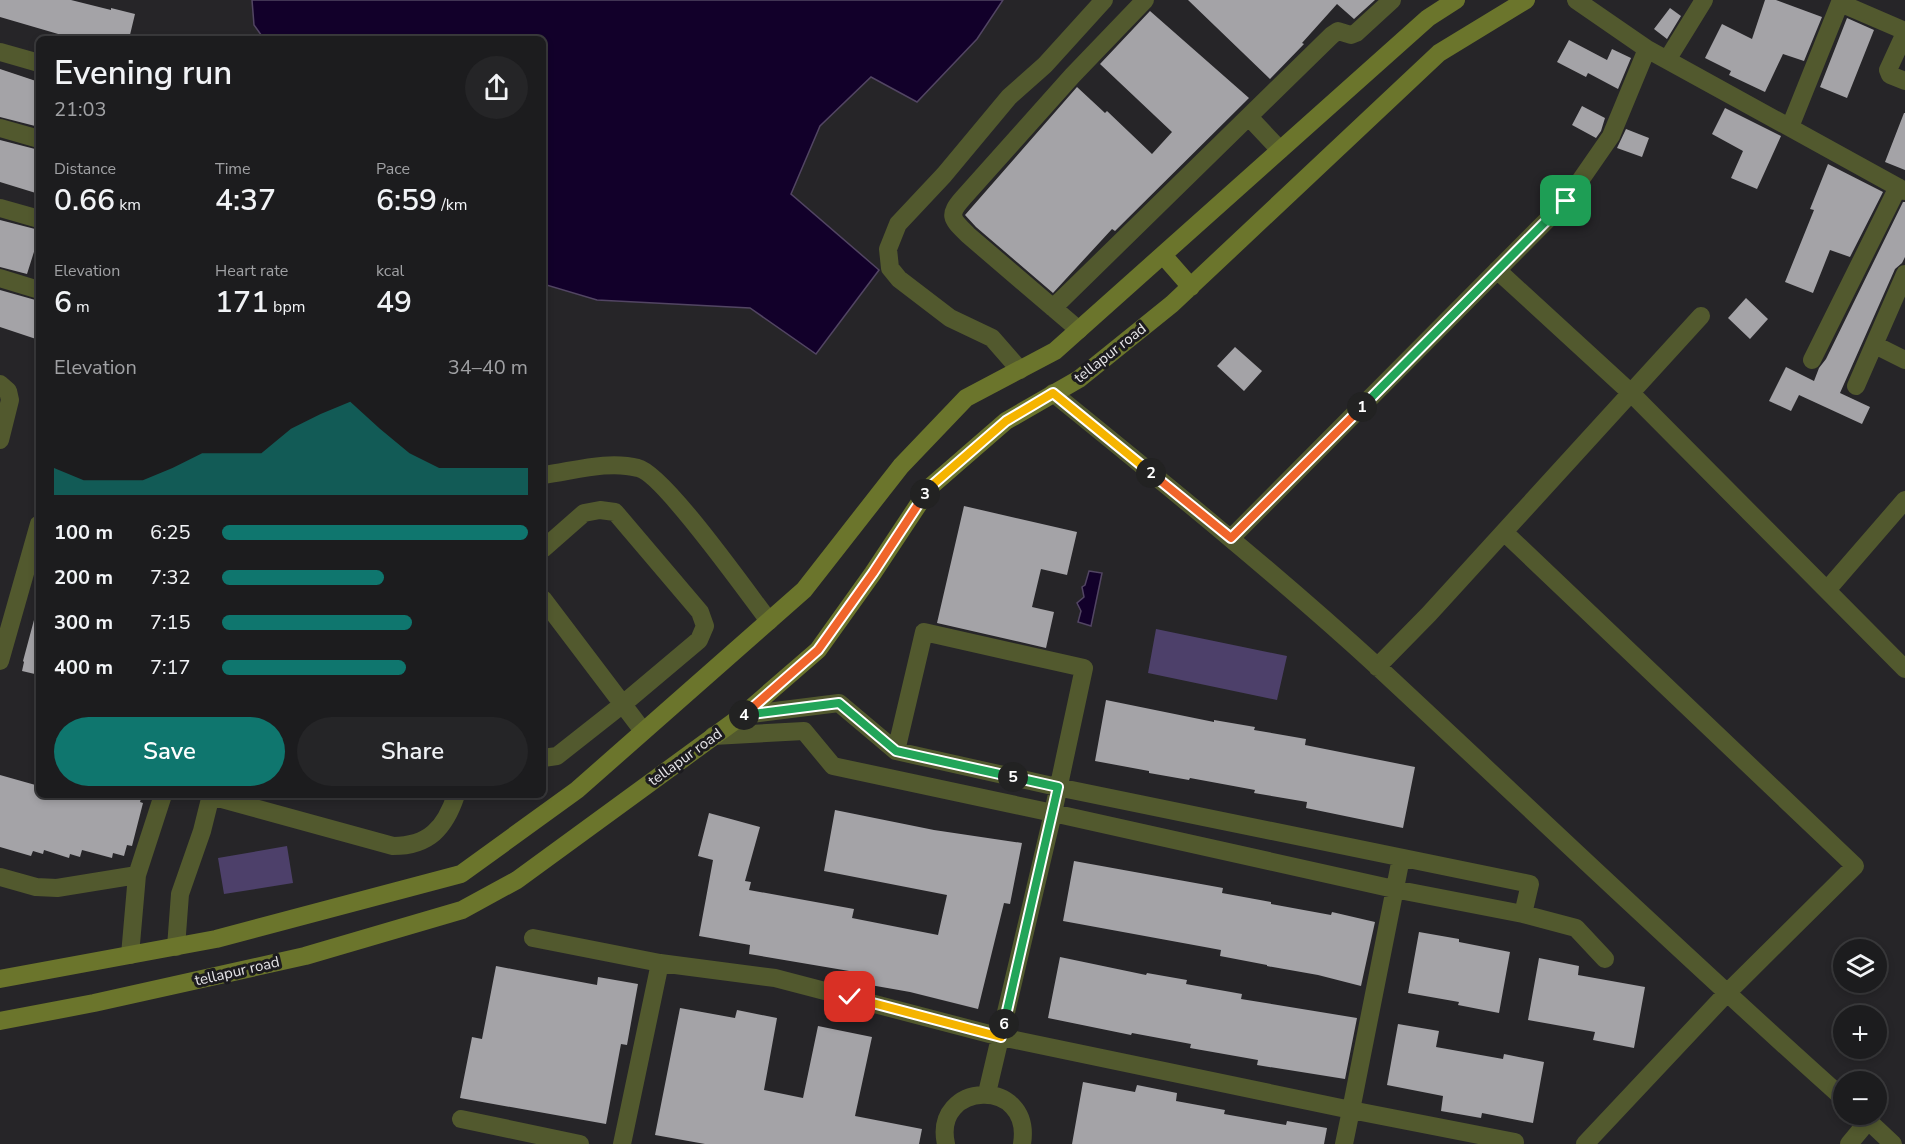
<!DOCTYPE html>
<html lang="en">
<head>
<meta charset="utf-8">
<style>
  body { margin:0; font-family:"Nunito Sans",sans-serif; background:#252527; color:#f1f3f6; height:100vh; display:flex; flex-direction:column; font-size:22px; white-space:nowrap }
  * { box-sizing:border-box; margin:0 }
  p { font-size:20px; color:#a0a1a4 }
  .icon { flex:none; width:33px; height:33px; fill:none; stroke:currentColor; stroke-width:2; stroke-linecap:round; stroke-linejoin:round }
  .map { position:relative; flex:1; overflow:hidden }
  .panel { position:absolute; left:36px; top:36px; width:510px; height:762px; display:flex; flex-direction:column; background:#1c1c1e; border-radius:9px; box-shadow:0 3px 9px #0003,0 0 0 2px #3a3a3c }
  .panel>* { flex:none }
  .fabs { position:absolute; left:1833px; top:939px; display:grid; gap:12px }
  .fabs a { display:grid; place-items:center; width:54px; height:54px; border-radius:50%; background:#1c1c1e; box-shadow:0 3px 9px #0003,0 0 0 2px #3a3a3c; font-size:30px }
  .pin { position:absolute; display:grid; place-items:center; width:51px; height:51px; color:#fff; margin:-26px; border-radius:12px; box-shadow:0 3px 9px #0006 }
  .km { position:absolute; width:30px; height:30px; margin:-15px; border-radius:50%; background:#222; color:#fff; font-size:16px; line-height:30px; text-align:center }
  .round { display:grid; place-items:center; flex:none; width:63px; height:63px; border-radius:32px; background:#252527 }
  .summary { display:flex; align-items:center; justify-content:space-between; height:102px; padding:0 18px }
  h1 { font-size:33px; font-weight:600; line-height:45px }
  .stats { display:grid; grid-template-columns:repeat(3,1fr); gap:9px; height:102px; padding:6px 18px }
  .stats div { display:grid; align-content:center }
  .stats b { font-size:30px; font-weight:600 }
  .stats small { font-size:16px; font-weight:400 }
  .stats p { font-size:16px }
  .chart { height:168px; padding:12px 18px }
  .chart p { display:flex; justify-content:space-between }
  .chart svg { width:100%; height:108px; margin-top:6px; fill:#0f766e; opacity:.7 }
  .action { display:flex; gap:12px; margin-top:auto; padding:12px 18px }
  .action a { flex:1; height:69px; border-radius:36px; background:#0f766e; color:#fff; font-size:24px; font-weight:600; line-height:69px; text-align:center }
  .action a+a { background:#252527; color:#f1f3f6 }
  ul { padding:0 18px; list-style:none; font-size:20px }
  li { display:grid; grid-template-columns:96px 72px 1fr; align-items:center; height:45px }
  li i { height:15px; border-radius:8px; background:#0f766e }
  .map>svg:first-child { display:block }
  .green { fill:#4d406a }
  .water { fill:#12002a; stroke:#524563; stroke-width:1.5 }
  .building { fill:#a4a3a7 }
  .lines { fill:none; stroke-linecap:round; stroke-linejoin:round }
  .street { stroke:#52592e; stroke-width:18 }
  .secondary { stroke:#6b752c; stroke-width:18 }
  .split-1-casing { stroke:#fff; stroke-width:12 }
  .split-2-casing { stroke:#fff; stroke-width:12 }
  .split-3-casing { stroke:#fff; stroke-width:12 }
  .split-4-casing { stroke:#fff; stroke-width:12 }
  .split-5-casing { stroke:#fff; stroke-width:12 }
  .split-6-casing { stroke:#fff; stroke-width:12 }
  .split-7-casing { stroke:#fff; stroke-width:12 }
  .split-1 { stroke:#22a559; stroke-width:8 }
  .split-2 { stroke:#f0652b; stroke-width:8 }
  .split-3 { stroke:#f5b400; stroke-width:8 }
  .split-4 { stroke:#f0652b; stroke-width:8 }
  .split-5 { stroke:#22a559; stroke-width:8 }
  .split-6 { stroke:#22a559; stroke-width:8 }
  .split-7 { stroke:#f5b400; stroke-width:8 }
  .labels { text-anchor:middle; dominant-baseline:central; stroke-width:6; stroke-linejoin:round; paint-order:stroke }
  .street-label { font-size:15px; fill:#e6e5e8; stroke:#1c1b1f }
</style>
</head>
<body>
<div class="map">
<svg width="1905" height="1144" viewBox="0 0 1905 1144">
  <rect width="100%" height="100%" fill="#262528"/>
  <path class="green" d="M 1156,629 L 1287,656 L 1277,700 L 1148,673 Z
    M 287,846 L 293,883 L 224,894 L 218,858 Z"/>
  <path class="water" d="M 252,0 L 1003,0 L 977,39 L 917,102 L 871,77 L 820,126 L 791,194 L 879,270 L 816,354 L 750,308 L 597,300 L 543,284 L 543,39 L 264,39 L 254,25 Z
    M 1089,571 L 1102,573 L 1091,626 L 1078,622 L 1081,611 L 1077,603 L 1084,597 L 1082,587 L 1085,585 Z"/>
  <path class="building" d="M 0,0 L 71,0 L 111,10 L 111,8 L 135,14 L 129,39 L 64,39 L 65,36 L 0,17 Z
    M 1188,0 L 1375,0 L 1354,19 L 1337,4 L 1302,43 L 1304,44 L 1270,79 Z
    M 1765,0 L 1776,0 L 1822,17 L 1804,61 L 1783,54 L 1765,92 L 1729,75 L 1731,71 L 1705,58 L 1722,24 L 1752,39 Z
    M 1670,8 L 1681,16 L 1667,39 L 1654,29 Z
    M 1150,11 L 1249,98 L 1115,231 L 1112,229 L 1053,293 L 976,227 L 965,215 L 1077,87 L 1105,113 L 1107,111 L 1152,154 L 1172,132 L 1100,64 Z
    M 1847,18 L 1874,30 L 1847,98 L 1820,87 Z
    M 1569,40 L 1607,60 L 1612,49 L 1631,58 L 1618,89 L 1588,73 L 1586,77 L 1557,62 Z
    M 0,69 L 39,82 L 39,127 L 0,117 Z
    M 1582,106 L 1605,118 L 1601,131 L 1596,138 L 1572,125 Z
    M 1725,108 L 1781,136 L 1757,189 L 1731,178 L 1743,151 L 1712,134 Z
    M 1904,113 L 1905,113 L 1905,170 L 1885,162 Z
    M 1626,129 L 1649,138 L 1642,157 L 1617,148 Z
    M 0,140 L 39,150 L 39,194 L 0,182 Z
    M 1828,164 L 1883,192 L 1850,257 L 1830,250 L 1813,293 L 1785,282 L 1814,210 L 1810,209 Z
    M 1903,202 L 1905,202 L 1905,257 L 1902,263 L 1895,269 L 1840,393 L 1870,407 L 1862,424 L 1799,395 L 1791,411 L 1769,401 L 1786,367 L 1814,381 L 1819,368 L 1826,359 Z
    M 0,220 L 39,230 L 39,236 L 27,274 L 0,267 Z
    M 0,290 L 39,301 L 39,340 L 0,327 Z
    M 1746,298 L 1768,319 L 1750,339 L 1728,318 Z
    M 1235,347 L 1262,371 L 1244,391 L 1217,366 Z
    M 964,506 L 1077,532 L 1067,575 L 1041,569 L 1032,607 L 1054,612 L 1046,648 L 937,623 Z
    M 34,620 L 39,620 L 39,675 L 22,671 L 24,662 L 23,661 Z
    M 1106,700 L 1214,722 L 1214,720 L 1255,727 L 1254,730 L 1306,739 L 1305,745 L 1415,767 L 1403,828 L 1306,808 L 1307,802 L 1254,793 L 1255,790 L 1190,778 L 1189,780 L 1149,773 L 1149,771 L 1095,761 Z
    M 0,775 L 39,786 L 39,795 L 142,795 L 140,802 L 143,803 L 132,846 L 127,845 L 124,856 L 113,853 L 112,858 L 82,850 L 80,857 L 70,854 L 69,858 L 44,850 L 43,854 L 33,851 L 31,856 L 0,847 Z
    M 835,810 L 934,830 L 1022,843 L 1010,904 L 1004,903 L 978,1009 L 910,992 L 859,983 L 861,973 L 749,954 L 750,945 L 699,936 L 713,860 L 698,856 L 709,813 L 760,827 L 745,881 L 751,882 L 749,890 L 854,909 L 852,918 L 938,935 L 947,895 L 824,871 Z
    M 1074,861 L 1223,888 L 1222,893 L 1271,902 L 1271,904 L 1331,915 L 1332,912 L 1375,922 L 1361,986 L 1318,975 L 1267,966 L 1267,965 L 1220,956 L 1221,950 L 1063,921 Z
    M 1419,932 L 1459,939 L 1459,942 L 1510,952 L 1499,1013 L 1458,1005 L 1459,1002 L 1408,993 Z
    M 1060,957 L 1146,975 L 1147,973 L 1187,980 L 1186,984 L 1242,994 L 1241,999 L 1357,1018 L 1345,1079 L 1257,1065 L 1258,1060 L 1190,1048 L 1191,1044 L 1132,1033 L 1131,1035 L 1048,1018 Z
    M 1539,958 L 1579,966 L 1578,975 L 1645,987 L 1634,1048 L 1593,1040 L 1595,1032 L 1528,1020 Z
    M 496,966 L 597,985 L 598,977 L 638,984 L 627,1045 L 621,1044 L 606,1124 L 460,1098 L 472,1037 L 482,1039 Z
    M 680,1008 L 735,1018 L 737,1010 L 777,1018 L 764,1090 L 803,1098 L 818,1026 L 872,1037 L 855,1116 L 922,1129 L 919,1144 L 705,1144 L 655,1135 Z
    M 1398,1024 L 1439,1031 L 1436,1047 L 1503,1059 L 1504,1054 L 1544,1062 L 1533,1123 L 1482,1113 L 1481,1118 L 1441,1111 L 1443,1096 L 1387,1085 Z
    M 1083,1082 L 1135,1092 L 1137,1085 L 1177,1093 L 1176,1101 L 1225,1110 L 1224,1114 L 1286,1125 L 1287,1121 L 1327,1128 L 1324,1144 L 1072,1144 Z"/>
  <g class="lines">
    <path class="street" d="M 1576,0 L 1647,49 L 1905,191
      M 1840,3 L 1905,31
      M 1905,33 L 1888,70 L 1890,75 L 1905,81
      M 0,52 L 39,63
      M 1667,60 L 1704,0
      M 1249,117 L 1280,150
      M 1790,127 L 1841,0
      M 0,128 L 39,139
      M 0,208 L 39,219
      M 1497,270 L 1631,393 L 1905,669
      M 0,278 L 39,290
      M 1053,308 L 1332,35 L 1338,31 L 1351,35 L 1356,33 L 1392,0
      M 1079,330 L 968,235 C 952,219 947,216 963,198 L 1072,76 L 1145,0
      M 1875,345 L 1905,360
      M 1812,360 L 1898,187
      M 1020,370 L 992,338 L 950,318 L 899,279 L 890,268 L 888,249 L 898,224 L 944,175 L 1009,97 L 1045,65 L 1104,0
      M 0,384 L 8,391 L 10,400 L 0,440
      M 1856,386 L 1905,274
      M 1053,393 C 1164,483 1274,572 1379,668 C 1534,812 1686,958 1844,1099
      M 543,475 C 574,471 608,460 638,468 C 663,473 749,595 769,621
      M 1504,532 L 1855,866 L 1726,994 L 1585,1144
      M 1231,538 L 1566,201 L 1611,136 L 1647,49
      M 543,549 L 584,513 L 600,510 L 615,512 L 700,612 L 705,626 L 699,640 L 623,704 L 557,756 L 543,758
      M 1827,590 L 1905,500
      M 543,599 L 643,731
      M 0,661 L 39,524
      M 1377,667 L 1429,614 L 1701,316
      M 743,715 L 839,703 L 896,751 L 1057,787 L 1530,884 L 1523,914
      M 713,736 L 804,731 L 833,766 L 1053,813 L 1394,889 L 1523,914 L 1576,928 L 1605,959
      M 896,751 L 924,632 L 1084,668 L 1053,813 L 987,1093
      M 211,796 L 393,846 C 429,846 445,828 456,795
      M 1401,858 L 1351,1110 L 1515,1142
      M 0,877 L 36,887 L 57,888 L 137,875
      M 533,938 L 660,963 L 775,978 L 1001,1037 L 1351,1110 L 1344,1144
      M 176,947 L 180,894 L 202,831 L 211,795
      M 130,955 L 137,875 L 163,795
      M 1861,1114 L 1893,1144
      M 461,1119 L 580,1144
      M 622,1144 L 660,963
      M 946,1144 C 932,1081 1033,1076 1022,1144
      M 1849,1144 L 1868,1121"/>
    <path class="secondary" d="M 1163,255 L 1191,287
      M 0,979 L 216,939 L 461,874 L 577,790 L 804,590 L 901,466 L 966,398 L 1055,351 L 1428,18 L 1456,0
      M 0,1021 L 94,1003 L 305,956 L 462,910 L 517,880 L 743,715 L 818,650 L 873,573 L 930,487 L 1006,421 L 1079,379 L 1172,304 L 1439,53 L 1526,0"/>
  </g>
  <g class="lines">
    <defs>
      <path id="split-1" d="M 1362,407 L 1566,201"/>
      <path id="split-2" d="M 1151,473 L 1231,538 L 1362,407"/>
      <path id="split-3" d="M 925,494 L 930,487 L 1006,421 L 1053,393 L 1151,473"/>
      <path id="split-4" d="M 744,715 L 818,650 L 873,573 L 925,494"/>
      <path id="split-5" d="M 744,715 L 839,703 L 896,751 L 1013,777"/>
      <path id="split-6" d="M 1004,1024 L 1058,787 L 1013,777"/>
      <path id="split-7" d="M 850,997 L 1001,1037 L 1004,1024"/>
    </defs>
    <use href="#split-1" class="split-1-casing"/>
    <use href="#split-2" class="split-2-casing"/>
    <use href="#split-3" class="split-3-casing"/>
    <use href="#split-4" class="split-4-casing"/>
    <use href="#split-5" class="split-5-casing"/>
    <use href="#split-6" class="split-6-casing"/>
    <use href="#split-7" class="split-7-casing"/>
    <use href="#split-1" class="split-1"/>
    <use href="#split-2" class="split-2"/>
    <use href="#split-3" class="split-3"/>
    <use href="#split-4" class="split-4"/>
    <use href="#split-5" class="split-5"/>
    <use href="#split-6" class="split-6"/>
    <use href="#split-7" class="split-7"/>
  </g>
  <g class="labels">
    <g class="street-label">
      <text transform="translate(1110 353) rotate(-38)">tellapur road</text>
      <text transform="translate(685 757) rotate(-36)">tellapur road</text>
      <text transform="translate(237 971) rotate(-13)">tellapur road</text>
    </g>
  </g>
</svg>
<div class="fabs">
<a><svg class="icon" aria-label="layers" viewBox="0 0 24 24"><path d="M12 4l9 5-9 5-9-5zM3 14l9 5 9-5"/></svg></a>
<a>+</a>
<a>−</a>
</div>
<div class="pin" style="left:1566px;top:201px;background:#1e9e55"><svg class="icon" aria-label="arrive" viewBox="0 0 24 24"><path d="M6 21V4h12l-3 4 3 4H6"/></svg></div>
<div class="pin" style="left:850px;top:997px;background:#d93025"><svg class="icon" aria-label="check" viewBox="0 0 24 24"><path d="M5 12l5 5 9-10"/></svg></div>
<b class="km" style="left:1362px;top:407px">1</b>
<b class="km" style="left:1151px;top:473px">2</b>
<b class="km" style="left:925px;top:494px">3</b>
<b class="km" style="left:744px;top:715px">4</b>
<b class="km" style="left:1013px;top:777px">5</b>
<b class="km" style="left:1004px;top:1024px">6</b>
<section class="panel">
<div class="summary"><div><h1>Evening run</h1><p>21:03</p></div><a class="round"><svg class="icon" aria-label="share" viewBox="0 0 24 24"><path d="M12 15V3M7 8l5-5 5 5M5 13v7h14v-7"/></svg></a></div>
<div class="stats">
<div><p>Distance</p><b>0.66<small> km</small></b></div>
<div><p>Time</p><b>4:37</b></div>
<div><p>Pace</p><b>6:59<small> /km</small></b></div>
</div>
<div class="stats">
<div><p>Elevation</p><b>6<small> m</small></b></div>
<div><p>Heart rate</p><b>171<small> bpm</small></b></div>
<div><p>kcal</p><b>49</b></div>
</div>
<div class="chart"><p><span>Elevation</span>34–40 m</p>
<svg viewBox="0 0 160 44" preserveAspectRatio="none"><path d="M0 44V33L10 38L20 38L30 38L40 33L50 27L60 27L70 27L80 17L90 11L100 6L110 17L120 27L130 33L140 33L150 33L160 33V44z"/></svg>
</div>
<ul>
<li><b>100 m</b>6:25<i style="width:100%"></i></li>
<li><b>200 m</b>7:32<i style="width:53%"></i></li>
<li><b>300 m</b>7:15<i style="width:62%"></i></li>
<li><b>400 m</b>7:17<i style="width:60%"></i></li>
</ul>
<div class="action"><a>Save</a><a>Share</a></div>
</section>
</div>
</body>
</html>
